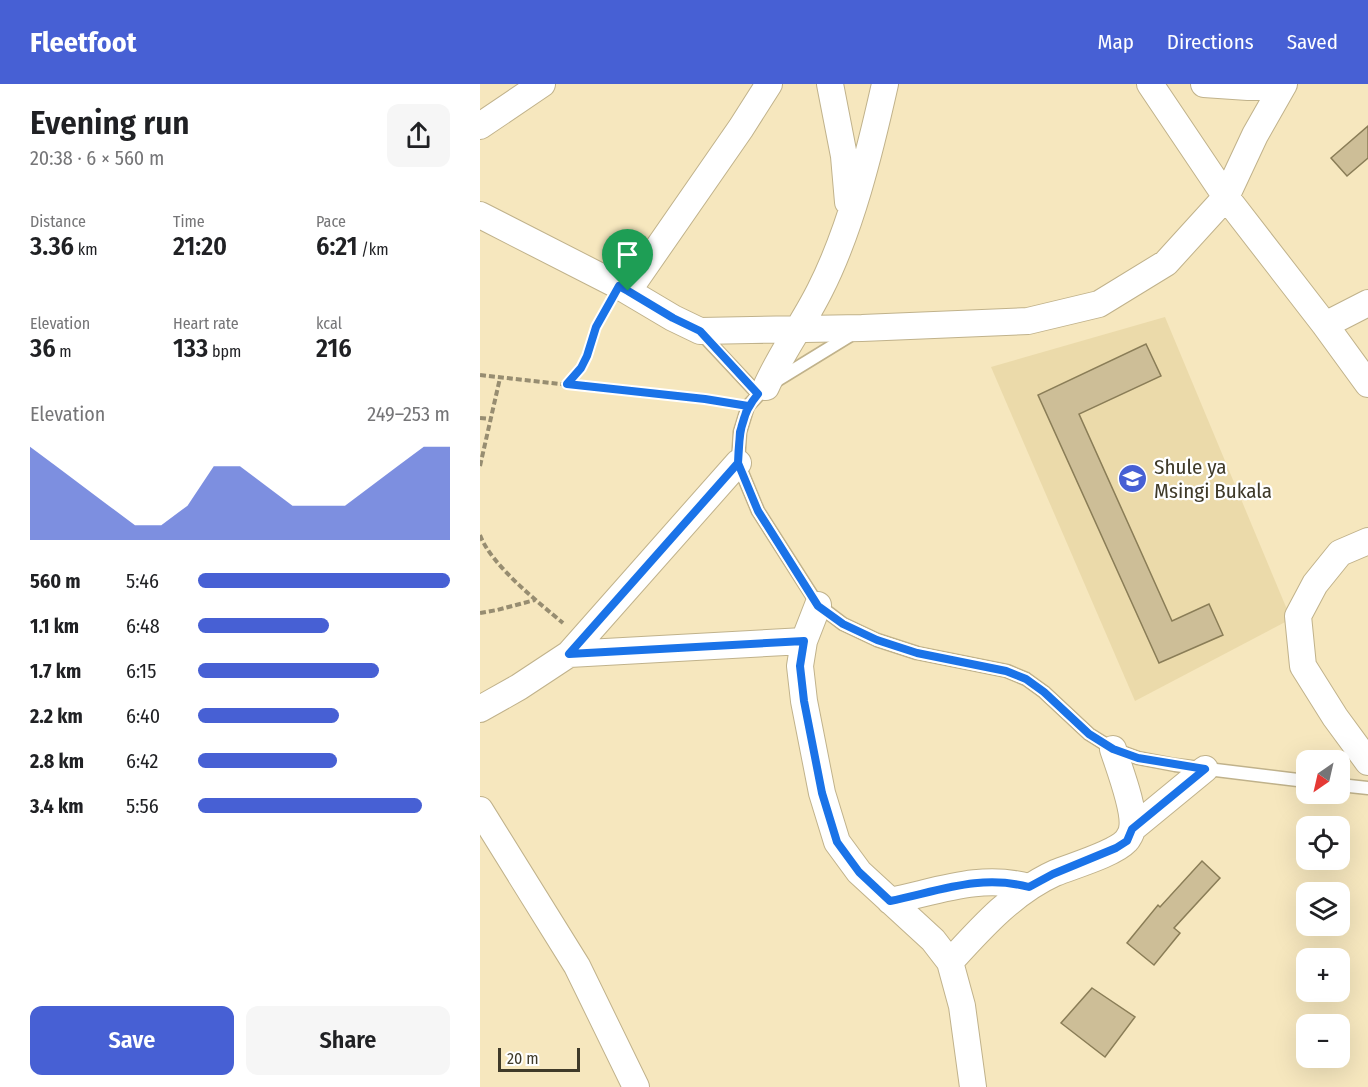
<!DOCTYPE html>
<html lang="en">
<head>
<meta charset="utf-8">
<style>
  body { margin:0; font-family:"Fira Sans Condensed",sans-serif; background:#f6f6f6; color:#202124; height:100vh; display:flex; flex-direction:column; font-size:22px; white-space:nowrap }
  * { box-sizing:border-box; margin:0 }
  p { font-size:20px; color:#757577 }
  .icon { flex:none; width:33px; height:33px; fill:none; stroke:currentColor; stroke-width:2; stroke-linecap:round; stroke-linejoin:round }
  .map { position:relative; flex:1; overflow:hidden }
  .sheet { display:flex; flex-direction:column; background:#fff; width:480px }
  .sheet>* { flex:none }
  .needle { width:39px; rotate:214deg }
  .tools { position:absolute; left:816px; top:666px; display:grid; gap:12px }
  .tools a { display:grid; place-items:center; width:54px; height:54px; border-radius:12px; background:#fff; box-shadow:0 6px 24px #0002; font-size:30px }
  .scale { position:absolute; left:18px; bottom:15px; width:82px; box-sizing:border-box; padding-left:6px; border:3px solid #3f3a29; border-top:0; font-size:16px; line-height:21px; white-space:nowrap; color:#3f3a29; -webkit-text-stroke:4px #fff; paint-order:stroke }
  .pin { position:absolute; display:grid; place-items:center; width:51px; height:51px; color:#fff; margin:-62px -26px; border-radius:50% 50% 50% 0; rotate:-45deg; box-shadow:0 0 6px #0007 }
  .pin .icon { rotate:45deg }
  .round { display:grid; place-items:center; flex:none; width:63px; height:63px; border-radius:12px; background:#f6f6f6 }
  .head { display:flex; align-items:center; justify-content:space-between; height:102px; padding:0 30px }
  h1 { font-size:33px; font-weight:600; line-height:45px }
  .metrics { display:grid; grid-template-columns:repeat(3,1fr); gap:9px; height:102px; padding:6px 30px }
  .metrics div { display:grid; align-content:center }
  .metrics b { font-size:26px; font-weight:600 }
  .metrics small { font-size:16px; font-weight:400 }
  .metrics p { font-size:16px }
  .chart { height:168px; padding:12px 30px }
  .chart p { display:flex; justify-content:space-between }
  .chart svg { width:100%; height:108px; margin-top:6px; fill:#4760d4; opacity:.7 }
  .primary-button { display:flex; gap:12px; margin-top:auto; padding:12px 30px }
  .primary-button a { flex:1; height:69px; border-radius:12px; background:#4760d4; color:#fff; font-size:24px; font-weight:600; line-height:69px; text-align:center }
  .primary-button a+a { background:#f6f6f6; color:#202124 }
  ul { padding:0 30px; list-style:none; font-size:20px }
  li { display:grid; grid-template-columns:96px 72px 1fr; align-items:center; height:45px }
  li i { height:15px; border-radius:8px; background:#4760d4 }
  header { display:flex; align-items:center; gap:36px; box-sizing:border-box; height:84px; padding:0 30px; background:#4760d4; color:#fff }
  header strong { font-size:28px }
  nav { display:flex; gap:33px; margin-inline-start:auto; font-size:21px }
  main { display:flex; flex:1; min-height:0 }
  .map>svg:first-child { display:block }
  .built { fill:#ebdaaa }
  .building { fill:#cdbe97; stroke:#8a7d57; stroke-width:1.5 }
  .lines { fill:none; stroke-linecap:round; stroke-linejoin:round }
  .lane-casing { stroke:#c0b28b; stroke-width:15 }
  .street-casing { stroke:#c0b28b; stroke-width:28 }
  .path { stroke:#978d71; stroke-width:4; stroke-dasharray:6 3; stroke-linecap:butt }
  .lane { stroke:#fff; stroke-width:12 }
  .street { stroke:#fff; stroke-width:26 }
  .route-casing { stroke:#fff; stroke-width:12 }
  .route { stroke:#1a73e8; stroke-width:8 }
  .labels { text-anchor:middle; dominant-baseline:central; stroke-width:4.5; stroke-linejoin:round; paint-order:stroke }
  .poi-label { font-size:21px; fill:#3f3a29; stroke:#fff; text-anchor:start }
</style>
</head>
<body>
<header>
<strong>Fleetfoot</strong>
<nav><a>Map</a><a>Directions</a><a>Saved</a></nav>
</header>
<main>
<section class="sheet">
<div class="head"><div><h1>Evening run</h1><p>20:38 · 6 × 560 m</p></div><a class="round"><svg class="icon" aria-label="share" viewBox="0 0 24 24"><path d="M12 15V3M7 8l5-5 5 5M5 13v7h14v-7"/></svg></a></div>
<div class="metrics">
<div><p>Distance</p><b>3.36<small> km</small></b></div>
<div><p>Time</p><b>21:20</b></div>
<div><p>Pace</p><b>6:21<small> /km</small></b></div>
</div>
<div class="metrics">
<div><p>Elevation</p><b>36<small> m</small></b></div>
<div><p>Heart rate</p><b>133<small> bpm</small></b></div>
<div><p>kcal</p><b>216</b></div>
</div>
<div class="chart"><p><span>Elevation</span>249–253 m</p>
<svg viewBox="0 0 160 44" preserveAspectRatio="none"><path d="M0 44V6L10 14L20 22L30 30L40 38L50 38L60 30L70 14L80 14L90 22L100 30L110 30L120 30L130 22L140 14L150 6L160 6V44z"/></svg>
</div>
<ul>
<li><b>560 m</b>5:46<i style="width:100%"></i></li>
<li><b>1.1 km</b>6:48<i style="width:52%"></i></li>
<li><b>1.7 km</b>6:15<i style="width:72%"></i></li>
<li><b>2.2 km</b>6:40<i style="width:56%"></i></li>
<li><b>2.8 km</b>6:42<i style="width:55%"></i></li>
<li><b>3.4 km</b>5:56<i style="width:89%"></i></li>
</ul>
<div class="primary-button"><a>Save</a><a>Share</a></div>
</section>
<div class="map">
<svg width="888" height="1003" viewBox="0 0 888 1003">
  <rect width="100%" height="100%" fill="#f6e7be"/>
  <path class="built" d="M 685,233 L 811,535 L 655,617 L 511,283 Z"/>
  <path class="building" d="M 888,42 L 888,74 L 867,92 L 851,74 Z
    M 666,260 L 681,292 L 599,330 L 692,537 L 729,520 L 743,551 L 679,579 L 558,311 Z
    M 722,777 L 740,794 L 694,844 L 700,849 L 674,881 L 647,859 L 678,821 L 680,823 Z
    M 612,904 L 655,933 L 625,973 L 581,939 Z"/>
  <g class="lines">
    <defs>
      <path id="lane" d="M 220,248 L 278,310
        M 374,249 L 286,303 L 268,322 L 260,348 L 258,379 L 278,427 L 338,521 L 363,540 L 397,556 L 437,569 L 527,587 L 546,595 L 564,608 L 609,650 L 633,665 L 658,674 L 695,681 L 826,697
        M 860,701 L 888,704"/>
      <path id="street" d="M 350,0 L 364,72 L 368,118
        M 670,0 L 746,113 L 845,241 L 888,300
        M 724,0 L 768,3 L 801,3
        M 0,42 L 62,0
        M 0,131 L 139,202 L 193,234 L 220,247 L 382,244 L 548,237 L 619,220 L 686,179 L 746,113 L 775,51 L 804,0
        M 148,207 L 261,44 L 289,0
        M 845,241 L 888,219
        M 286,303 C 301,269 323,240 340,206 C 371,145 390,67 405,0
        M 888,457 L 860,469 L 835,500 L 818,532 L 823,582 L 855,633 L 888,678
        M 338,521 L 324,557 L 320,582 L 324,617 L 342,709 L 357,758 L 379,788 L 453,856 L 470,878 L 482,922 L 493,1003
        M 89,570 L 324,557
        M 0,625 L 39,603 L 89,570 L 258,379
        M 0,726 L 97,882 L 156,1003
        M 652,745 L 725,685
        M 410,817 C 459,807 500,790 549,803
        M 470,878 C 501,844 533,808 575,789 C 592,782 634,770 646,757 C 648,755 652,748 652,745 C 656,727 639,684 633,665"/>
    </defs>
    <use href="#lane" class="lane-casing"/>
    <use href="#street" class="street-casing"/>
    <path class="path" d="M 0,291 L 250,319
      M 87,300 C 95,292 102,284 107,273 C 114,257 117,240 126,224
      M 0,334 L 11,335
      M 0,382 L 20,294
      M 0,451 C 11,481 58,518 83,539
      M 0,529 L 17,526 L 55,516"/>
    <use href="#lane" class="lane"/>
    <use href="#street" class="street"/>
  </g>
  <g class="lines">
    <defs>
      <path id="route" d="M 148,207 L 193,234 L 220,247 L 278,310 C 260,331 259,352 258,379 L 89,570 L 324,557 L 320,582 L 324,617 L 342,709 L 357,758 L 379,788 L 410,817 C 459,807 500,790 549,803 L 573,790 L 636,764 L 647,757 L 652,745 L 725,685 L 658,674 L 633,665 L 609,650 L 564,608 L 546,595 L 526,587 L 437,569 L 397,556 L 363,540 L 338,522 L 278,427 L 258,379 L 260,348 L 268,322 L 225,315 L 87,300 L 101,284 L 107,272 L 116,243 L 139,202 L 148,207"/>
    </defs>
    <use href="#route" class="route-casing"/>
    <use href="#route" class="route"/>
  </g>
  <defs>
    <symbol id="school-disc" viewBox="-11 -11 22 22"><circle r="9.5" fill="#4760d4" stroke="#fff"/><path d="M0-5L7-2L0 1L-7-2ZM-4 1L0 2.5L4 1V4Q0 6-4 4Z" fill="#fff"/></symbol>
  </defs>
  <g fill-rule="evenodd">
    <use href="#school-disc" x="636" y="378" width="33" height="33"/>
  </g>
  <g class="labels">
    <g class="poi-label">
      <text x="674" y="383">Shule ya<tspan x="674" dy="24">Msingi Bukala</tspan></text>
    </g>
  </g>
</svg>
<div class="tools">
<a><svg class="needle" viewBox="-14 -14 28 28"><path d="M0-13l5 13h-10z" fill="#e53935"/><path d="M0 13l5-13h-10z" fill="#757577"/></svg></a>
<a><svg class="icon" aria-label="locate" viewBox="0 0 24 24"><circle cx="12" cy="12" r="6"/><path d="M12 2v4M12 18v4M2 12h4M18 12h4"/></svg></a>
<a><svg class="icon" aria-label="layers" viewBox="0 0 24 24"><path d="M12 4l9 5-9 5-9-5zM3 14l9 5 9-5"/></svg></a>
<a>+</a>
<a>−</a>
</div>
<div class="scale">20 m</div>
<div class="pin" style="left:148px;top:207px;background:#1e9e55"><svg class="icon" aria-label="arrive" viewBox="0 0 24 24"><path d="M6 21V4h12l-3 4 3 4H6"/></svg></div>
</div>
</main>
</body>
</html>
